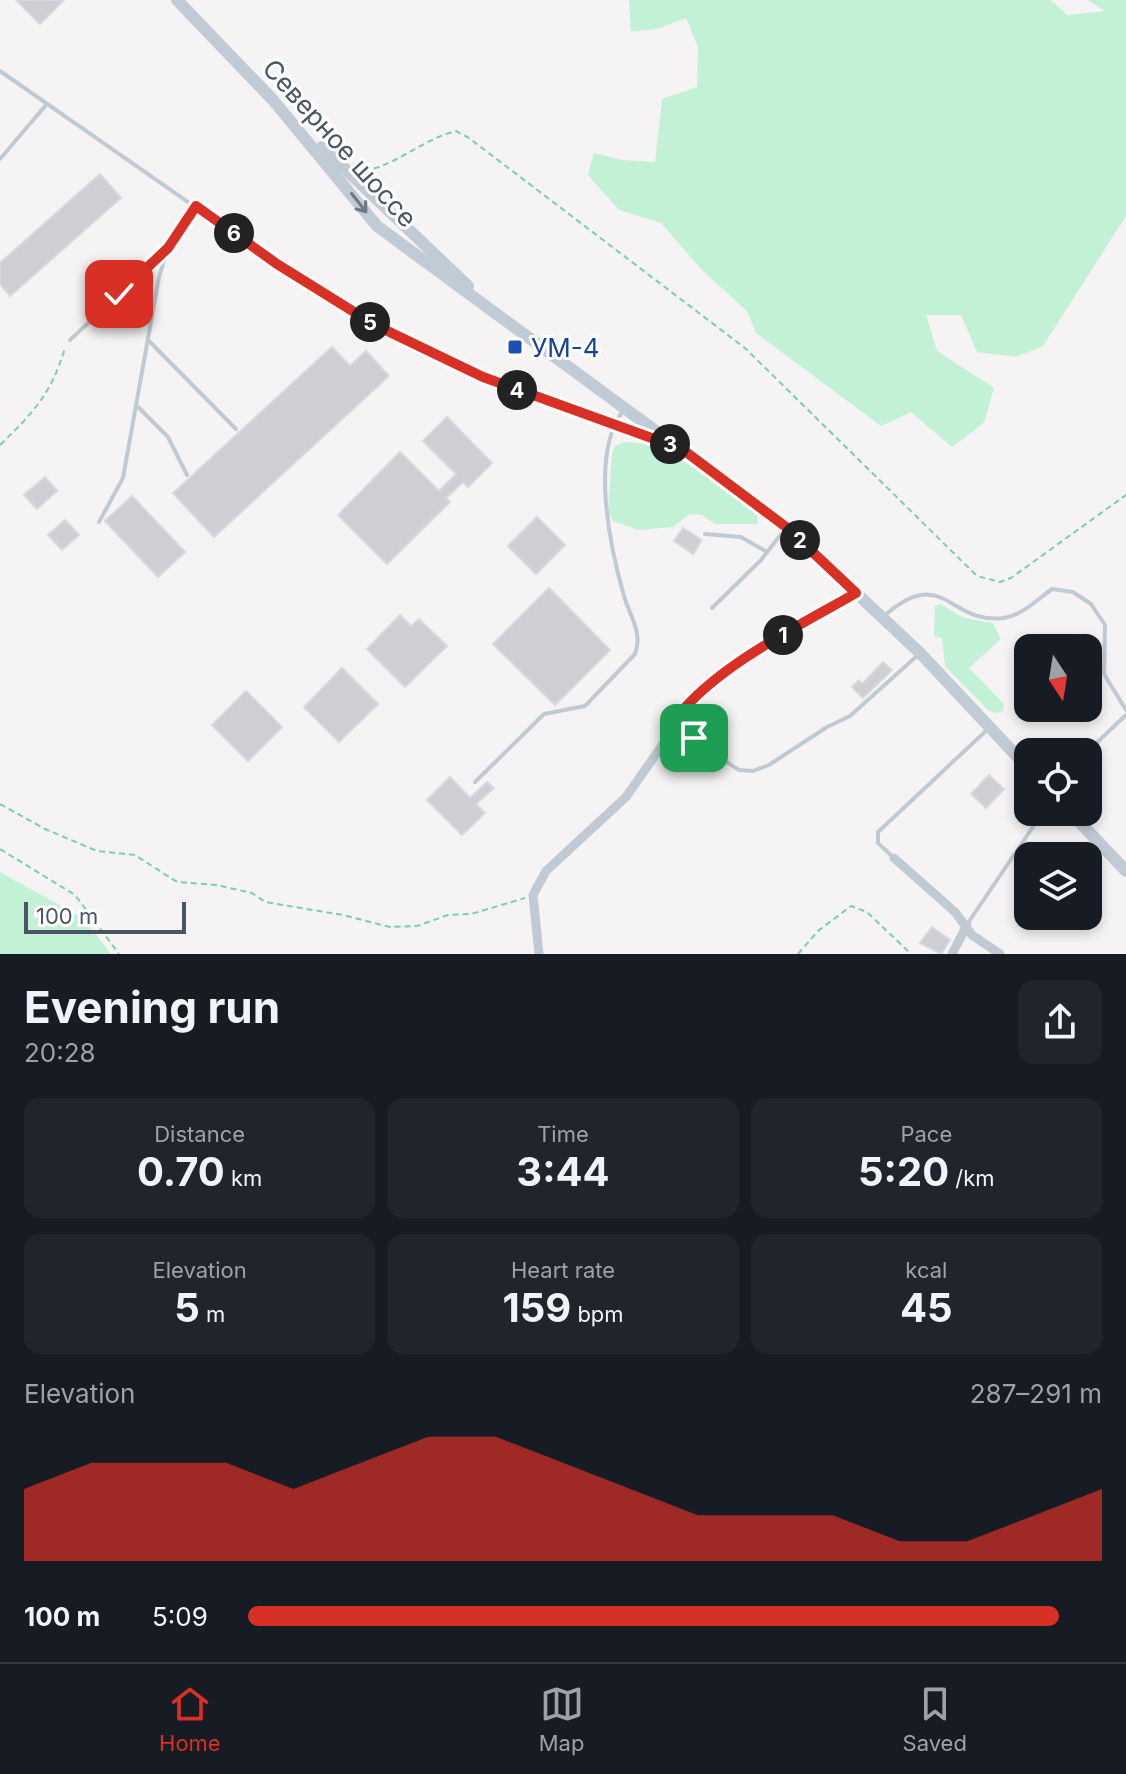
<!DOCTYPE html>
<html lang="en">
<head>
<meta charset="utf-8">
<style>
  body { margin:0; font-family:Inter,sans-serif; background:#20242c; color:#f1f3f6; height:100vh; display:flex; flex-direction:column; font-size:30px; white-space:nowrap }
  * { box-sizing:border-box; margin:0 }
  p { font-size:26px; color:#9ea1a6 }
  .icon { flex:none; width:44px; height:44px; fill:none; stroke:currentColor; stroke-width:2; stroke-linecap:round; stroke-linejoin:round }
  .map { position:relative; height:954px; overflow:hidden }
  .panel { display:flex; flex-direction:column; background:#171b24; flex:1 }
  .panel>* { flex:none }
  .needle { width:52px; rotate:168deg }
  .buttons { position:absolute; left:1014px; top:634px; display:grid; gap:16px }
  .buttons a { display:grid; place-items:center; width:88px; height:88px; border-radius:16px; background:#171b24; box-shadow:0 4px 12px #0003; font-size:40px }
  .scale { position:absolute; left:24px; bottom:20px; width:162px; box-sizing:border-box; padding-left:8px; border:4px solid #4a5661; border-top:0; font-size:22px; line-height:28px; white-space:nowrap; color:#4a5661; -webkit-text-stroke:6px #fff; paint-order:stroke }
  .pin { position:absolute; display:grid; place-items:center; width:68px; height:68px; color:#fff; margin:-34px; border-radius:16px; box-shadow:0 4px 12px #0006 }
  .km { position:absolute; width:40px; height:40px; margin:-20px; border-radius:50%; background:#222; color:#fff; font-size:22px; line-height:40px; text-align:center }
  .round { display:grid; place-items:center; flex:none; width:84px; height:84px; border-radius:16px; background:#20242c }
  .head { display:flex; align-items:center; justify-content:space-between; height:136px; padding:0 24px }
  h1 { font-size:44px; font-weight:700; line-height:60px }
  .metrics { display:grid; grid-template-columns:repeat(3,1fr); gap:12px; height:136px; padding:8px 24px }
  .metrics div { display:grid; align-content:center; border-radius:16px; background:#20242c; text-align:center }
  .metrics b { font-size:40px; font-weight:700 }
  .metrics small { font-size:22px; font-weight:400 }
  .metrics p { font-size:22px }
  .chart { height:224px; padding:16px 24px }
  .chart p { display:flex; justify-content:space-between }
  .chart svg { width:100%; height:144px; margin-top:8px; fill:#d93025; opacity:.7 }
  ul { padding:0 24px; list-style:none; font-size:26px }
  li { display:grid; grid-template-columns:128px 96px 1fr; align-items:center; height:60px }
  li i { height:20px; border-radius:10px; background:#d93025 }
  .dock { display:flex; justify-content:space-around; align-items:center; height:112px; border-top:2px solid #363941; background:#171b24; font-size:22px; color:#9ea1a6 }
  .dock a { display:grid; justify-items:center; gap:4px }
  .dock .active { color:#d93025 }
  .map>svg:first-child { display:block }
  .green { fill:#c3f1d5 }
  .building { fill:#cdcfd5; stroke:#d7d9de; stroke-width:2 }
  .lines { fill:none; stroke-linecap:round; stroke-linejoin:round }
  .path { stroke:#7ad0a6; stroke-width:2; stroke-dasharray:6 4; stroke-linecap:butt }
  .lane { stroke:#c1cad2; stroke-width:4 }
  .street { stroke:#c1cad2; stroke-width:9 }
  .secondary { stroke:#c1cbd6; stroke-width:12 }
  .oneway { stroke:#6e7984 }
  .route-casing { stroke:#fff; stroke-width:16 }
  .route { stroke:#d93025; stroke-width:10 }
  .transit-dot { fill:#1a4fb4; stroke:#fff; stroke-width:3 }
  .labels { text-anchor:middle; dominant-baseline:central; stroke-width:6; stroke-linejoin:round; paint-order:stroke }
  .street-label { font-size:26px; fill:#4a5661; stroke:#fff }
  .transit-label { font-size:26px; fill:#164399; stroke:#fff; text-anchor:start }
</style>
</head>
<body>
<div class="map">
<svg width="1126" height="954" viewBox="0 0 1126 954">
  <rect width="100%" height="100%" fill="#f5f3f3"/>
  <path class="green" d="M 629,0 L 1051,0 L 1067,15 L 1105,11 L 1087,0 L 1126,0 L 1126,216 L 1043,346 L 1016,357 L 977,352 L 961,315 L 926,315 L 937,351 L 994,388 L 984,423 L 952,447 L 911,412 L 881,426 L 756,333 L 747,311 L 702,270 L 661,223 L 619,210 L 588,175 L 594,153 L 622,160 L 655,162 L 662,99 L 697,87 L 698,47 L 686,18 L 657,29 L 631,32 Z
    M 624,442 C 672,442 719,488 757,514 L 758,524 L 715,524 L 702,515 L 690,514 L 673,527 L 638,530 L 613,521 L 608,511 L 612,454 L 615,446 Z
    M 940,604 L 964,618 L 993,623 L 1001,639 L 969,668 L 1004,704 L 1003,711 L 996,713 L 988,710 L 945,666 L 942,638 L 934,636 L 935,606 Z
    M 0,872 L 83,918 L 111,954 L 0,954 Z"/>
  <path class="building" d="M 16,0 L 64,0 L 40,24 Z
    M 100,174 L 121,198 L 10,296 L 0,284 L 0,263 Z
    M 332,347 L 350,366 L 366,351 L 389,376 L 214,537 L 173,493 Z
    M 447,417 L 492,463 L 468,487 L 463,482 L 446,498 L 450,502 L 387,564 L 338,515 L 400,452 L 439,491 L 456,474 L 423,441 Z
    M 45,477 L 57,491 L 37,509 L 24,495 Z
    M 132,496 L 185,552 L 158,577 L 105,521 Z
    M 537,517 L 565,545 L 536,574 L 508,546 Z
    M 65,520 L 79,535 L 62,550 L 48,535 Z
    M 683,528 L 702,540 L 693,554 L 674,541 Z
    M 549,588 L 610,650 L 555,705 L 493,644 Z
    M 400,615 L 411,626 L 419,619 L 447,646 L 405,687 L 367,649 Z
    M 883,662 L 892,670 L 863,698 L 852,687 L 859,680 L 862,684 Z
    M 342,668 L 378,704 L 339,742 L 304,707 Z
    M 246,691 L 282,727 L 248,761 L 212,725 Z
    M 989,775 L 1004,789 L 986,808 L 971,794 Z
    M 450,777 L 470,798 L 487,782 L 494,788 L 476,804 L 485,813 L 462,835 L 427,800 Z
    M 932,927 L 950,940 L 941,954 L 920,943 Z"/>
  <g class="lines">
    <path class="path" d="M 364,171 C 397,165 423,139 456,131 L 469,138 L 745,348 L 977,576 L 1000,582 L 1011,578 L 1126,495
      M 0,445 C 34,412 51,394 65,348
      M 0,804 L 45,829 L 97,851 L 135,855 L 177,882 L 216,885 L 252,893 L 265,902 L 343,915 L 390,927 L 417,926 L 448,915 L 471,914 L 525,898
      M 0,849 L 75,895 L 119,954
      M 798,954 L 818,931 L 851,906 L 867,912 L 911,954"/>
    <path class="lane" d="M 0,71 L 277,264 L 375,325 L 483,377 L 660,441
      M 0,159 L 46,105
      M 70,340 L 166,250
      M 149,341 L 236,429
      M 138,407 L 168,437 L 187,475
      M 99,522 L 123,478 L 159,277 L 168,248 L 196,206
      M 705,534 L 741,537 L 767,552
      M 712,608 L 761,560 L 785,529
      M 884,616 C 944,563 948,625 1004,618 C 1021,616 1038,599 1052,589 L 1073,592 L 1091,604 L 1105,625 L 1104,674 L 1126,710
      M 677,717 L 706,749 L 739,770 L 753,771 L 769,765 L 827,727 L 850,716 L 918,655
      M 664,744 L 691,700 L 783,635 L 854,594
      M 1087,752 L 1126,715
      M 475,782 L 544,714 L 585,706 L 635,654 C 643,633 630,616 624,596 C 610,547 590,454 623,411
      M 893,857 L 878,843 L 878,832 L 988,729
      M 968,923 L 1043,812"/>
    <path class="street" d="M 894,858 L 955,912 L 972,935 L 1000,954
      M 539,954 L 533,895 L 546,871 L 626,797 L 663,744
      M 952,954 L 967,925"/>
    <path class="secondary" d="M 177,0 L 273,100 L 377,226 L 786,527 L 920,653 L 1028,768
      M 322,147 L 468,286
      M 1070,812 L 1126,871"/>
  </g>
  <defs><path id="oneway-shaft" d="M-6 0H5M1.5-3L5.5 0L1.5 3" fill="none" stroke-width="1.6" stroke-linecap="round" stroke-linejoin="round" transform="scale(2)"/></defs>
  <use class="oneway" href="#oneway-shaft" transform="translate(359 203) rotate(52)"/>
  <g class="lines">
    <defs>
      <path id="route" d="M 119,294 L 168,248 L 196,206 L 277,264 L 375,325 L 483,377 L 682,449 L 786,527 L 856,593 C 799,626 718,665 677,717 L 694,738"/>
    </defs>
    <use href="#route" class="route-casing"/>
    <use href="#route" class="route"/>
  </g>
  <rect class="transit-dot" x="507" y="339" width="16" height="16" rx="4"/>
  <g class="labels">
    <g class="street-label">
      <text transform="translate(340 143) rotate(48)">Северное шоссе</text>
    </g>
    <g class="transit-label">
      <text x="531" y="347">УМ-4</text>
    </g>
  </g>
</svg>
<div class="buttons">
<a><svg class="needle" viewBox="-14 -14 28 28"><path d="M0-13l5 13h-10z" fill="#e53935"/><path d="M0 13l5-13h-10z" fill="#9ea1a6"/></svg></a>
<a><svg class="icon" aria-label="locate" viewBox="0 0 24 24"><circle cx="12" cy="12" r="6"/><path d="M12 2v4M12 18v4M2 12h4M18 12h4"/></svg></a>
<a><svg class="icon" aria-label="layers" viewBox="0 0 24 24"><path d="M12 4l9 5-9 5-9-5zM3 14l9 5 9-5"/></svg></a>
</div>
<div class="scale">100 m</div>
<div class="pin" style="left:694px;top:738px;background:#1e9e55"><svg class="icon" aria-label="arrive" viewBox="0 0 24 24"><path d="M6 21V4h12l-3 4 3 4H6"/></svg></div>
<div class="pin" style="left:119px;top:294px;background:#d93025"><svg class="icon" aria-label="check" viewBox="0 0 24 24"><path d="M5 12l5 5 9-10"/></svg></div>
<b class="km" style="left:783px;top:635px">1</b>
<b class="km" style="left:800px;top:540px">2</b>
<b class="km" style="left:670px;top:444px">3</b>
<b class="km" style="left:517px;top:390px">4</b>
<b class="km" style="left:370px;top:322px">5</b>
<b class="km" style="left:234px;top:233px">6</b>
</div>
<section class="panel">
<div class="head"><div><h1>Evening run</h1><p>20:28</p></div><a class="round"><svg class="icon" aria-label="share" viewBox="0 0 24 24"><path d="M12 15V3M7 8l5-5 5 5M5 13v7h14v-7"/></svg></a></div>
<div class="metrics">
<div><p>Distance</p><b>0.70<small> km</small></b></div>
<div><p>Time</p><b>3:44</b></div>
<div><p>Pace</p><b>5:20<small> /km</small></b></div>
</div>
<div class="metrics">
<div><p>Elevation</p><b>5<small> m</small></b></div>
<div><p>Heart rate</p><b>159<small> bpm</small></b></div>
<div><p>kcal</p><b>45</b></div>
</div>
<div class="chart"><p><span>Elevation</span>287–291 m</p>
<svg viewBox="0 0 160 44" preserveAspectRatio="none"><path d="M0 44V22L10 14L20 14L30 14L40 22L50 14L60 6L70 6L80 14L90 22L100 30L110 30L120 30L130 38L140 38L150 30L160 22V44z"/></svg>
</div>
<ul>
<li><b>100 m</b>5:09<i style="width:95%"></i></li>
</ul>
</section>
<nav class="dock">
<a class="active"><svg class="icon" aria-label="home" viewBox="0 0 24 24"><path d="M3 11l9-7 9 7M6 9v11h12V9"/></svg>Home</a>
<a><svg class="icon" aria-label="map" viewBox="0 0 24 24"><path d="M3 6l6-2 6 2 6-2v14l-6 2-6-2-6 2zM9 4v14M15 6v14"/></svg>Map</a>
<a><svg class="icon" aria-label="saved" viewBox="0 0 24 24"><path d="M7 4h10v16l-5-4-5 4z"/></svg>Saved</a>
</nav>
</body>
</html>
